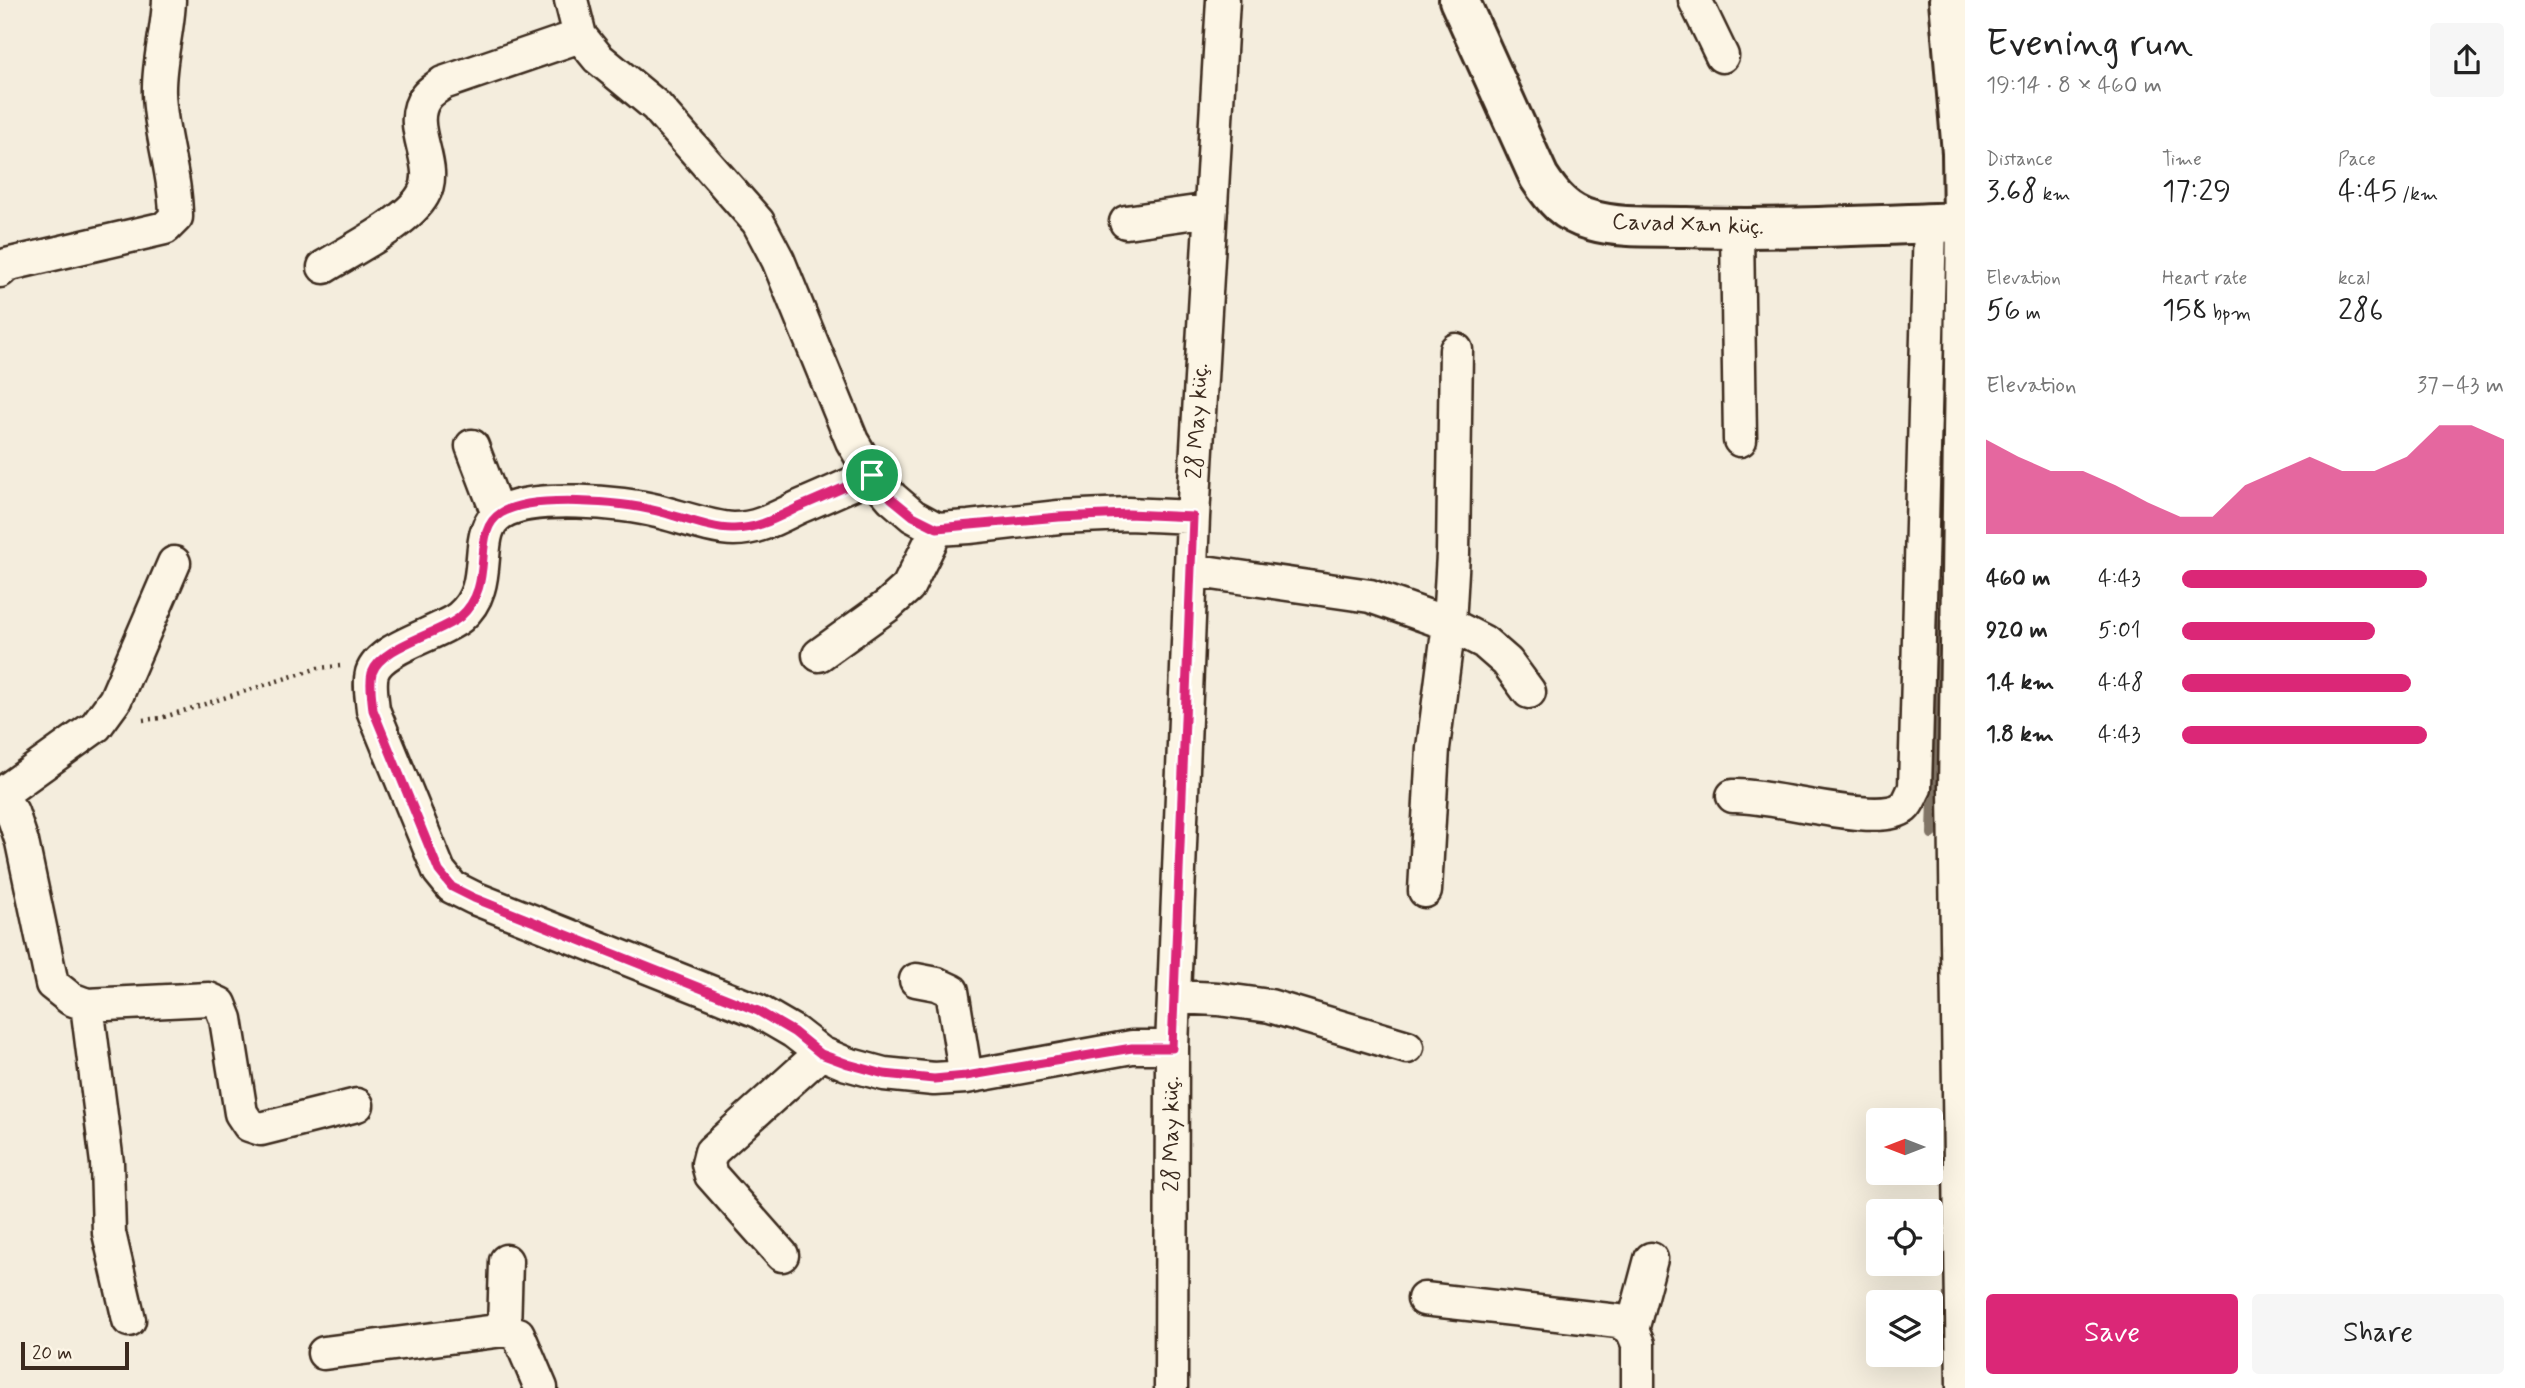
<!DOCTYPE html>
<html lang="en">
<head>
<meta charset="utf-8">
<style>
  body { margin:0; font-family:Mynerve,sans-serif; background:#f6f6f6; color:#222; height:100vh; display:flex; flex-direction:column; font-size:26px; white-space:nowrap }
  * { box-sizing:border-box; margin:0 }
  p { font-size:23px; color:#767676 }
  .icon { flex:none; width:38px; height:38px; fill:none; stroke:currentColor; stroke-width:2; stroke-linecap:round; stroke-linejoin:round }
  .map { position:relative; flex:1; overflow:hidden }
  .details { display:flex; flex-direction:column; background:#fff; width:560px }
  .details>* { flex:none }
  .needle { width:46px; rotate:270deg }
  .fabs { position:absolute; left:1866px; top:1108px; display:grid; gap:14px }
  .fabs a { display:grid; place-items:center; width:77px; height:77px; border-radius:7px; background:#fff; box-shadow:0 7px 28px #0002; font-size:35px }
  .scale { position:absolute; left:21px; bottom:18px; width:108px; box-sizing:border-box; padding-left:7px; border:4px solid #3b2a1e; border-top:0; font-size:19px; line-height:24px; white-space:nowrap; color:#3b2a1e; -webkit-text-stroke:5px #fcf5e5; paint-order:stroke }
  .pin { position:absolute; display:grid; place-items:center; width:60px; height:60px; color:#fff; margin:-30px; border:4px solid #fff; border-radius:50%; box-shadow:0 2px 7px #0007 }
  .round { display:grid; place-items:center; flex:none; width:74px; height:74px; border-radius:7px; background:#f6f6f6 }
  .head { display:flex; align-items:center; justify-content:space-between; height:119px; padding:0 21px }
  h1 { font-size:38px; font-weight:600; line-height:52px }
  .metrics { display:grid; grid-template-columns:repeat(3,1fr); gap:10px; height:119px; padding:7px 21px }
  .metrics div { display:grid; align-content:center }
  .metrics b { font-size:30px; font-weight:600 }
  .metrics small { font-size:19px; font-weight:400 }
  .metrics p { font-size:19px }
  .chart { height:196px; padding:14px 21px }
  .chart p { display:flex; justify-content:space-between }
  .chart svg { width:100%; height:126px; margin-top:7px; fill:#db2777; opacity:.7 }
  .cta { display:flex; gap:14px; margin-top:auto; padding:14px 21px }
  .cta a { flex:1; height:80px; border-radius:7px; background:#db2777; color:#fff; font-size:28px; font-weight:600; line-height:80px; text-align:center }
  .cta a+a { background:#f6f6f6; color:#222 }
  ul { padding:0 21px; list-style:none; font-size:23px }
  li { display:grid; grid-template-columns:112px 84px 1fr; align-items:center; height:52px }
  li i { height:18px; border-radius:9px; background:#db2777 }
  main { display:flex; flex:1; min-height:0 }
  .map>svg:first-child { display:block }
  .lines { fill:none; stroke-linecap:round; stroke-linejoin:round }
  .stream { stroke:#817466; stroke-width:10 }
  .street-casing { stroke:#3b2a1e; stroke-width:37 }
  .secondary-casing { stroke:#3b2a1e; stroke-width:44 }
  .path { stroke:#3b2a1e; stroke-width:4.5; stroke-dasharray:2 5; stroke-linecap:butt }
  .street { stroke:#fcf5e5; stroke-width:32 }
  .secondary { stroke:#fcf5e5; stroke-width:38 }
  .route-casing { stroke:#fff; stroke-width:14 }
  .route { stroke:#db2777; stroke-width:9 }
  .labels { text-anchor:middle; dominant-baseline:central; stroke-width:5; stroke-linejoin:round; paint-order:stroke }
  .street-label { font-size:23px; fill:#3b2a1e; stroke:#fcf5e5 }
</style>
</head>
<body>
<main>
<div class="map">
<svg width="1965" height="1388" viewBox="0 0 1965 1388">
  <rect width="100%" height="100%" fill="#f4eddd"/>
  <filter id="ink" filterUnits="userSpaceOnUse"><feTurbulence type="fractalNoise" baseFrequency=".0143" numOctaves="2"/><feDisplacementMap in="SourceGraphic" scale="14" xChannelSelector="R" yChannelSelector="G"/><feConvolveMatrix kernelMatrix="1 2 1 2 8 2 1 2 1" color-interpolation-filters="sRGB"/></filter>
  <g filter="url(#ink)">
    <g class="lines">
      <path class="stream" d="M 1932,834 L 1946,322"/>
      <defs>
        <path id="street" d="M 571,0 L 580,36 L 598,58 L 656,106 L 758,222 L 778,260 L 852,441 L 872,475 C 847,486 823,497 799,507 C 778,517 758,529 734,529 C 714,529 678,516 657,511 C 623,502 531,494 501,513 C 469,533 498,585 460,617 C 439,634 380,647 372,673 C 369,684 372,698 373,710 L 439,871 L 452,887 L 474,898 L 758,1011 L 794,1032 L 821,1053 L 847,1064 L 884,1074 L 934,1079 L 966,1077 L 1132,1047 L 1172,1047
          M 1695,0 L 1722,56
          M 1126,222 L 1211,210
          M 1737,229 L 1740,440
          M 324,267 C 351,250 408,222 423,195 C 441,165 404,126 426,97 C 430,91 438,87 443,83 L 580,36
          M 0,271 L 6,265 L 165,228 L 176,217 C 176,175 160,135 159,93 C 158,62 168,31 169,0
          M 472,446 L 498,514
          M 872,475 L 892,498 L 913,516 L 937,529 L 969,527 L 1059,517 L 1128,514 L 1193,517
          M 1191,570 L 1370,596 L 1449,624 L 1484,642 L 1507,662 L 1529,692
          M 819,655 L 887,606 L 908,587 L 937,529
          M 0,795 L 96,726 L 115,700 L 174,563
          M 1733,796 C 1772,794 1878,828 1904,807 C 1909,803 1912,793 1915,788 L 1930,223
          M 0,797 L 12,812 L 22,842 L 52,984 L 71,999 L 87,1005 L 209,999 L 220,1004 L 226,1019 L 241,1113 L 249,1125 L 261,1129 L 357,1105
          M 1425,891 L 1433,748 L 1449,624 L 1453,554 L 1456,350
          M 916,980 L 937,984 L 952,991 L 966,1077
          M 1176,997 L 1218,999 L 1270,1006 L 1407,1047
          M 87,1005 L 107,1163 L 109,1233 L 129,1320
          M 782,1255 L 711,1175 L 708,1164 L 711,1152 L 821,1053
          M 1424,1299 L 1618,1321 L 1632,1330 L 1638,1344 L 1638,1388
          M 504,1330 L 506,1261
          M 1632,1330 L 1651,1259
          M 324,1353 L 504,1330 L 518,1334 L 541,1388
          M 1171,1388 L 1172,1047 L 1193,517 L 1223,0
          M 1963,1388 L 1955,790 L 1963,222"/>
        <path id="secondary" d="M 1459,0 L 1539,177 C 1552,197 1566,214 1590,220 C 1621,229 1655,226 1686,227 C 1779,230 1872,225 1965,222
          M 1949,0 L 1962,153 L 1963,222"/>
      </defs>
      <use href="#street" class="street-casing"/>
      <use href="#secondary" class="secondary-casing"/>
      <path class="path" d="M 143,720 L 161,718 L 318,668 L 340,666"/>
      <use href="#street" class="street"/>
      <use href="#secondary" class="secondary"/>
    </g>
  </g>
  <g class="lines" filter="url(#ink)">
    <defs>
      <path id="route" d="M 872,475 L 891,498 L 913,516 L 937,528 L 1059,517 L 1128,514 L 1193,517 L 1172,1048 L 1132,1048 L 966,1076 L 934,1079 L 884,1074 L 848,1064 L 821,1054 L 794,1032 L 758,1011 L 474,898 L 452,887 L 439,871 L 373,710 C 372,698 369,684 372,673 C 381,646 439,634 460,617 C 498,584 469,533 501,513 C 532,494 622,502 657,511 C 678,516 714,530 734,529 C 758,529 778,517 799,507 C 823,497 847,486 872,475 Z"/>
    </defs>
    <use href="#route" class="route-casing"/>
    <use href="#route" class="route"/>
  </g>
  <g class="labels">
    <g class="street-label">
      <text transform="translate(1688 225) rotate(2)">Cavad Xan küç.</text>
      <text transform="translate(1198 421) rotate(-87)">28 May küç.</text>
      <text transform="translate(1172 1134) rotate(-90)">28 May küç.</text>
    </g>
  </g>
</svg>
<div class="fabs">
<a><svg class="needle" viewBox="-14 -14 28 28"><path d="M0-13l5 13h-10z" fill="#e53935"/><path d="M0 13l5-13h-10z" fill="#767676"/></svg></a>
<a><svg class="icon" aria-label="locate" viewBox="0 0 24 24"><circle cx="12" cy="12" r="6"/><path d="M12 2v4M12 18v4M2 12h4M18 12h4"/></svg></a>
<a><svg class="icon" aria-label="layers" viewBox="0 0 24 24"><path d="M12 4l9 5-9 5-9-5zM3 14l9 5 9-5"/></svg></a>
</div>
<div class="scale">20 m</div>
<div class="pin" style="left:872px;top:475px;background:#1e9e55"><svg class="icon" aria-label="arrive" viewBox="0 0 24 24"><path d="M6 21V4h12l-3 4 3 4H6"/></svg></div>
</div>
<section class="details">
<div class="head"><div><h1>Evening run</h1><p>19:14 · 8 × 460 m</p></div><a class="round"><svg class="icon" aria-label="share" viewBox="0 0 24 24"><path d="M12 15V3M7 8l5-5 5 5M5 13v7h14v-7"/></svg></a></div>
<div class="metrics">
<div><p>Distance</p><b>3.68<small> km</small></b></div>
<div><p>Time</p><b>17:29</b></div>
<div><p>Pace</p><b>4:45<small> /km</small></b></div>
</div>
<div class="metrics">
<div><p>Elevation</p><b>56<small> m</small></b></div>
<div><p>Heart rate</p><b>158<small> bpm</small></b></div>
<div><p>kcal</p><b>286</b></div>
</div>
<div class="chart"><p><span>Elevation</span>37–43 m</p>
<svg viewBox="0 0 160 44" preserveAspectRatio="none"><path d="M0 44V11L10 17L20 22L30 22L40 27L50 33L60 38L70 38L80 27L90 22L100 17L110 22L120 22L130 17L140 6L150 6L160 11V44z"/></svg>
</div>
<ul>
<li><b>460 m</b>4:43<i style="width:76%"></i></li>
<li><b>920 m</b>5:01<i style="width:60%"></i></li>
<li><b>1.4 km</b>4:48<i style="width:71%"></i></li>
<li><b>1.8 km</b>4:43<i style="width:76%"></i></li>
</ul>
<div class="cta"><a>Save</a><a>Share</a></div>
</section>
</main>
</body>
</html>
